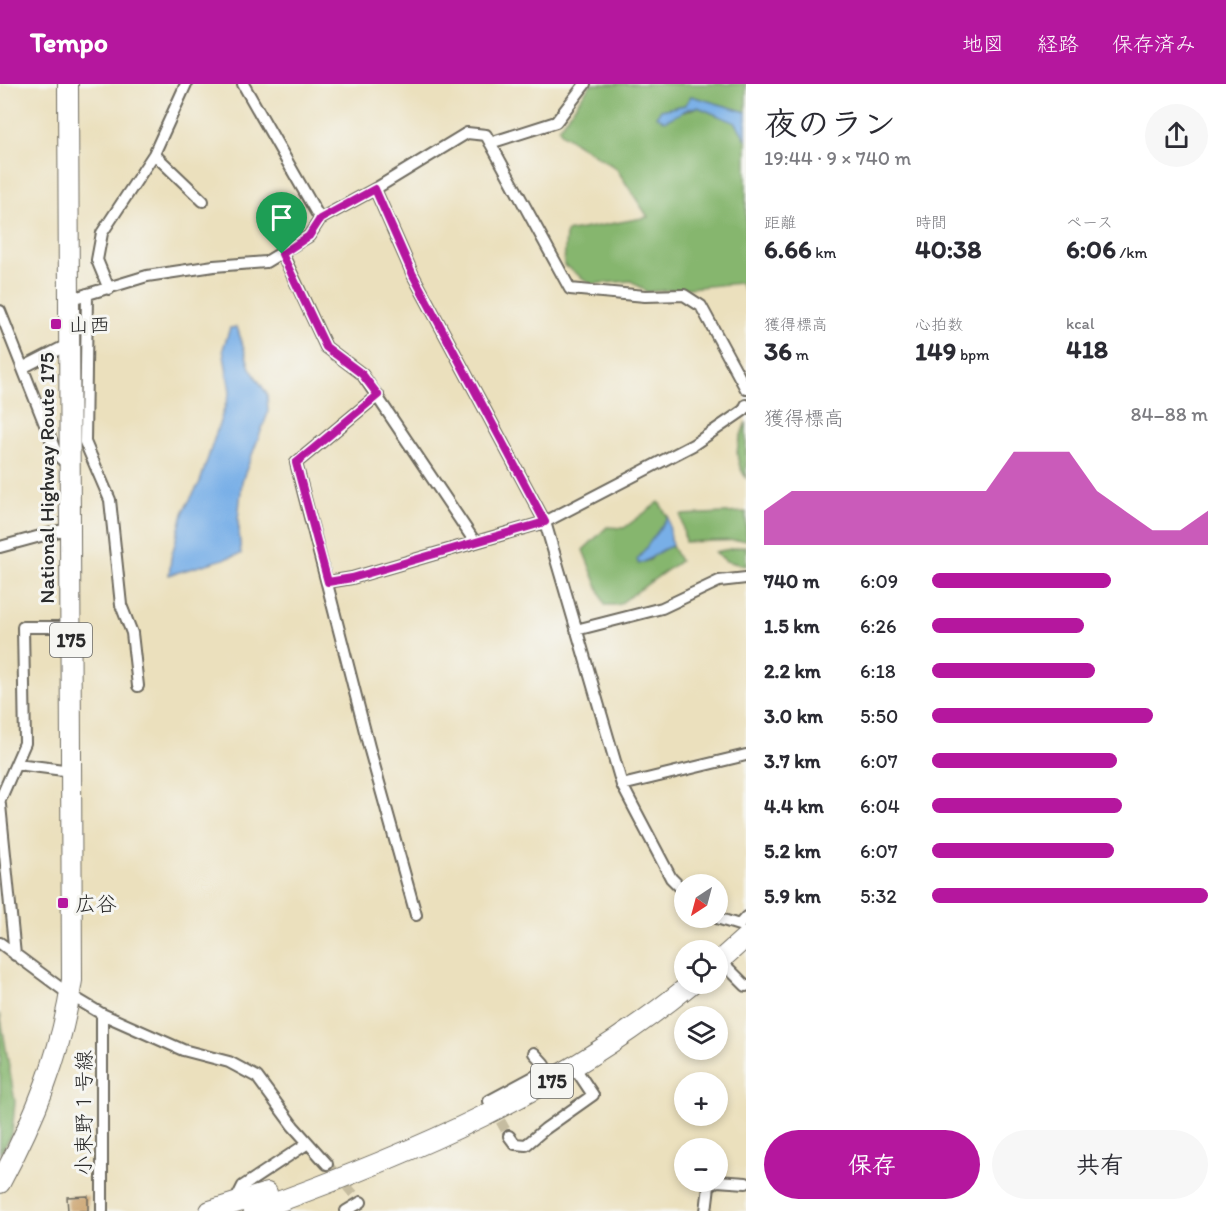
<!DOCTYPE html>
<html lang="ja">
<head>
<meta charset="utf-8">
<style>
  body { margin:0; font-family:Itim,"Klee One",sans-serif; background:#f7f7f7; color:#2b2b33; height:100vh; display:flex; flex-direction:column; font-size:22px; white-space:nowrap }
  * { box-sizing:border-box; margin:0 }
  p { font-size:20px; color:#7c7c81 }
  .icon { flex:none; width:33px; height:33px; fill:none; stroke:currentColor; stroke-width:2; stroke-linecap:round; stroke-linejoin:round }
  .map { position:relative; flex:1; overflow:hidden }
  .side { display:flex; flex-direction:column; background:#fff; width:480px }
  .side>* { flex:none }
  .needle { width:39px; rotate:216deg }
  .buttons { position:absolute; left:674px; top:790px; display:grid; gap:12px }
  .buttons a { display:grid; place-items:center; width:54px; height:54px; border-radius:50%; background:#fff; box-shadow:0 3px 9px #0003; font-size:30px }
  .pin { position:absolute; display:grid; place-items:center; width:51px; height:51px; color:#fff; margin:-62px -26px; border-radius:50% 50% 50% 0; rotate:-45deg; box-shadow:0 0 6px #0007 }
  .pin .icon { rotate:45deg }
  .round { display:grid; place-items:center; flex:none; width:63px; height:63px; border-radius:32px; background:#f7f7f7 }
  .overview { display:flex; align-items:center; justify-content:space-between; height:102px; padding:0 18px }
  h1 { font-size:33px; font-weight:700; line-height:45px }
  .stats { display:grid; grid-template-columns:repeat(3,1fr); gap:9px; height:102px; padding:6px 18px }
  .stats div { display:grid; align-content:center }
  .stats b { font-size:26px; font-weight:700 }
  .stats small { font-size:16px; font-weight:400 }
  .stats p { font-size:16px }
  .chart { height:168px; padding:12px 18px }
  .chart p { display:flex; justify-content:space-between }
  .chart svg { width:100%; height:108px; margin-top:6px; fill:#b5179e; opacity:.7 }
  .cta { display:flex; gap:12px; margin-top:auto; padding:12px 18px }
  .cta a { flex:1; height:69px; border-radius:36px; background:#b5179e; color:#fff; font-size:24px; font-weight:700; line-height:69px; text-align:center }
  .cta a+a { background:#f7f7f7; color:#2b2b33 }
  ul { padding:0 18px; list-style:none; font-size:20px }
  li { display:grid; grid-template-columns:96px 72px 1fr; align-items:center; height:45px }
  li i { height:15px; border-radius:8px; background:#b5179e }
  header { display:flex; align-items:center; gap:36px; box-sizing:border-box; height:84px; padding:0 30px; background:#b5179e; color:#fff }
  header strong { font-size:28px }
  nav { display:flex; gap:33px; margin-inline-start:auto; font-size:21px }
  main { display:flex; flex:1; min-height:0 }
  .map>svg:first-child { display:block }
  .forest { fill:#86b66e; stroke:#58704c; stroke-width:1.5 }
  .water { fill:#78afe7; stroke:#526d89; stroke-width:1.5 }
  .building { fill:#c99f68 }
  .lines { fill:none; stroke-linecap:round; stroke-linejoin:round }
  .street-tunnel { stroke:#c5bca0; stroke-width:10; stroke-dasharray:10 5; stroke-linecap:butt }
  .street-casing { stroke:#6e6a5e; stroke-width:14 }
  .highway-casing { stroke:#6e6a5e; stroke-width:22 }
  .street { stroke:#fff; stroke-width:10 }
  .highway { stroke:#fff; stroke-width:20 }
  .route-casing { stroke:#fff; stroke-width:12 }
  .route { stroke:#b5179e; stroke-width:8 }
  .poi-dot { fill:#b5179e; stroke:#f6f6f2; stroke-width:2 }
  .labels { text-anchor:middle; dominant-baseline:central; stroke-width:6; stroke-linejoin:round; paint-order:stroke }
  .shield { fill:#f6f6f2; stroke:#686867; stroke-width:1.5 }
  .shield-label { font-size:20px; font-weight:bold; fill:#2b2b2b }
  .poi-label { font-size:21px; fill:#2b2b2b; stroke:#f6f6f2; text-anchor:start }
  .street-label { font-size:21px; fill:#2b2b2b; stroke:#f6f6f2 }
</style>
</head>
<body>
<header>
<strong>Tempo</strong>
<nav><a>地図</a><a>経路</a><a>保存済み</a></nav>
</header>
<main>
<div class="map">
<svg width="746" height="1127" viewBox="0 0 746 1127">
  <rect width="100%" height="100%" fill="#f6f6f2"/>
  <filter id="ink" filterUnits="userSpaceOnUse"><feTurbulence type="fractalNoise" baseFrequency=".0167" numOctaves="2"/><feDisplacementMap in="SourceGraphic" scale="12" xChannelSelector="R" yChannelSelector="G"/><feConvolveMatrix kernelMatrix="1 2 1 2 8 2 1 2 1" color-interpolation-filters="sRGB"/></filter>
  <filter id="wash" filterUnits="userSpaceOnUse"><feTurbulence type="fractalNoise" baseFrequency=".008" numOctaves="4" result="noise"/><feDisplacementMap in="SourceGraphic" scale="24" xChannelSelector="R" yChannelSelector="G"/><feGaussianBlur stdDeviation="1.35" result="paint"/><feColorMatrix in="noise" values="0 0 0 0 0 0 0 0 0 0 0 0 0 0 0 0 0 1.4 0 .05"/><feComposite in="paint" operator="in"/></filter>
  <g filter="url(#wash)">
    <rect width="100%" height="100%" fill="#ebe0bd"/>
    <path class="forest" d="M 591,0 L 746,0 L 746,28 L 691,12 L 685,21 L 661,26 L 684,28 L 698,23 L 736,39 L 746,55 L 746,209 L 740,199 L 647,208 L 631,197 L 591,200 L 564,181 L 566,148 L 648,133 L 616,84 L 562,50 L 559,44 Z
      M 746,338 L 746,394 C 732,373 737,360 746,338 Z
      M 659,418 L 668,433 L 638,476 L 638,479 L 650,476 L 657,467 L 672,462 L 680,477 L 618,521 L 605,521 L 583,466 L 607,443 L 624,444 Z
      M 746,428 L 746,456 L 685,458 L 681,431 Z
      M 746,462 L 746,482 L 726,477 L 715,468 Z
      M 0,929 L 15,1018 L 12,1050 L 0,1070 Z"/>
    <path class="water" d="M 691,12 L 746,28 L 746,55 L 736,39 L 698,23 L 690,24 L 665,37 L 656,32 L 661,26 L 685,21 Z
      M 237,243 L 250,284 L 267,310 L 268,329 L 242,397 L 238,436 L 241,470 L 169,491 L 171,474 L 184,426 L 200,398 L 230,307 L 223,265 L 230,244 Z
      M 668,433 L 672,462 C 656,467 653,475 639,480 L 637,476 Z"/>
    <g id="blocks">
      <path class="building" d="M 88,1112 L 88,1127 L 68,1127 L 67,1113 Z"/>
    </g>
  </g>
  <g filter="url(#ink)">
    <use href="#blocks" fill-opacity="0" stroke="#6e6a5e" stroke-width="1.5"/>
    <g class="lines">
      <path class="street-tunnel" d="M 493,1024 L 509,1052
        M 327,1080 L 358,1115"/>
      <defs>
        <path id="street" d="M 243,0 L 320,135
          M 490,59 L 556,38 L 585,0
          M 154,70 L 203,117
          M 375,105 L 413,191 L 545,438 L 622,701 L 671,794 L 684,807
          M 282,169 L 326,263 L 362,290 L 475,458
          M 109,205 L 97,176 L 102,149 L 154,70 L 186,0
          M 87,210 L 85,358 L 110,416 L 121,521 L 132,549 L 138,602
          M 68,216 L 147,192 L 214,182 L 266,178 L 309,152 L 320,135 L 375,105 L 467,49 L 486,51 L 570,205 L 645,212 L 684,211 L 701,222 L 746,305
          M 0,227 L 57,371 L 69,382
          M 24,283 L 69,260
          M 378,311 L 296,379 L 369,663 L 416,831
          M 0,463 L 70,444
          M 328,498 L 352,494 L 545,438 L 693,361 L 744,326 L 746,321
          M 576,546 L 662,524 L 719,497 L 746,494
          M 17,680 L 71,687
          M 622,701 L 746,671
          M 0,716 L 25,659 L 23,543 L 71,543
          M 0,721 L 15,871
          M 717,834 L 739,841 L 746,833
          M 0,859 L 70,911 L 102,930 L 183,966 L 229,978 L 257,993 L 293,1042 L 327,1080
          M 720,876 L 746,902
          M 102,930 L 102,1127
          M 489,1017 L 541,989 L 545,981 L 534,969
          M 509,1052 L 515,1060 L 526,1061 L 545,1045 L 593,1011 L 575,984
          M 717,1097 L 746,1099
          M 235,1118 L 243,1102 L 308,1059
          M 346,1127 L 361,1118
          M 706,1127 L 709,1102 L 715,1098"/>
        <path id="highway" d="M 717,879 L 746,853
          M 0,1099 C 35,1034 62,968 72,896 L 68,0
          M 210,1127 L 267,1109
          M 253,1127 C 412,1070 560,1007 691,900"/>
      </defs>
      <use href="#street" class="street-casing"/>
      <use href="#highway" class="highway-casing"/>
      <use href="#street" class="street"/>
      <use href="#highway" class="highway"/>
    </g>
  </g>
  <g class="lines" filter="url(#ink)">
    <defs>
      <path id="route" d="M 375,105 L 413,191 L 545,438 L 352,494 L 328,498 L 296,379 L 378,311 L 362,290 L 326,263 L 282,170 L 309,152 L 320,135 Z"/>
    </defs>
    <use href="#route" class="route-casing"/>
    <use href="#route" class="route"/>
  </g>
  <g class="poi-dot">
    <rect x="50" y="234" width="12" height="12" rx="3"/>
    <rect x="57" y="813" width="12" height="12" rx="3"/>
  </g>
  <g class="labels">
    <g class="shield">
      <rect x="50" y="539" width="42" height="34" rx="4.5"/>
      <rect x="531" y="980" width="42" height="34" rx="4.5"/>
    </g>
    <g class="shield-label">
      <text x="71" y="556">175</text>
      <text x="552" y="997">175</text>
    </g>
    <g class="poi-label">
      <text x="68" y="240">山西</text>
      <text x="75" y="819">広谷</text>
    </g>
    <g class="street-label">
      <text transform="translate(46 394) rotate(-90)">National Highway Route 175</text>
      <text transform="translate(83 1029) rotate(-90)">小束野１号線</text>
    </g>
  </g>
</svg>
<div class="buttons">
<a><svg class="needle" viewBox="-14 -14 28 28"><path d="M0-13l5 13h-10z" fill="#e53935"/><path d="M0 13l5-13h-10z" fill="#7c7c81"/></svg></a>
<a><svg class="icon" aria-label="locate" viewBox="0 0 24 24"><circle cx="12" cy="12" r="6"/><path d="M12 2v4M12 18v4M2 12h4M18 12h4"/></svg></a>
<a><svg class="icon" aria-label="layers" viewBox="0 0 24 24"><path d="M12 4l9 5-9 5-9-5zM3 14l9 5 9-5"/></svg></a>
<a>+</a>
<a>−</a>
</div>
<div class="pin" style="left:282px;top:170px;background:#1e9e55"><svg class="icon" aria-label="arrive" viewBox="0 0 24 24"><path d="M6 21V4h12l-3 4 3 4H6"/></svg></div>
</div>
<section class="side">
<div class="overview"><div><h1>夜のラン</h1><p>19:44 · 9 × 740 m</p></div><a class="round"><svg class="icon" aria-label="share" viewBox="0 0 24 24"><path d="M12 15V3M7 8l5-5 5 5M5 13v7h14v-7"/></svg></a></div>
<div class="stats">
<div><p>距離</p><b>6.66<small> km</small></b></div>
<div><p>時間</p><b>40:38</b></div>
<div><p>ペース</p><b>6:06<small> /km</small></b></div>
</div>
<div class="stats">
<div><p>獲得標高</p><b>36<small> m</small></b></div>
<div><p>心拍数</p><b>149<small> bpm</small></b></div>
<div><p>kcal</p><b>418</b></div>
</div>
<div class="chart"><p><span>獲得標高</span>84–88 m</p>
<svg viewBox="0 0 160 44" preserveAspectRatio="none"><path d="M0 44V30L10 22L20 22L30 22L40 22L50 22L60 22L70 22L80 22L90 6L100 6L110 6L120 22L130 30L140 38L150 38L160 30V44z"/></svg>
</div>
<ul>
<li><b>740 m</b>6:09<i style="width:65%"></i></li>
<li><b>1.5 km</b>6:26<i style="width:55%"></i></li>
<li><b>2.2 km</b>6:18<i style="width:59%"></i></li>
<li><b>3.0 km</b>5:50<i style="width:80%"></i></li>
<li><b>3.7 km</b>6:07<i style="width:67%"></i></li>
<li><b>4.4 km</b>6:04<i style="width:69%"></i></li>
<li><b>5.2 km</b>6:07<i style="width:66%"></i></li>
<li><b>5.9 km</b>5:32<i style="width:100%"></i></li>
</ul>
<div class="cta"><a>保存</a><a>共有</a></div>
</section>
</main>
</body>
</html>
